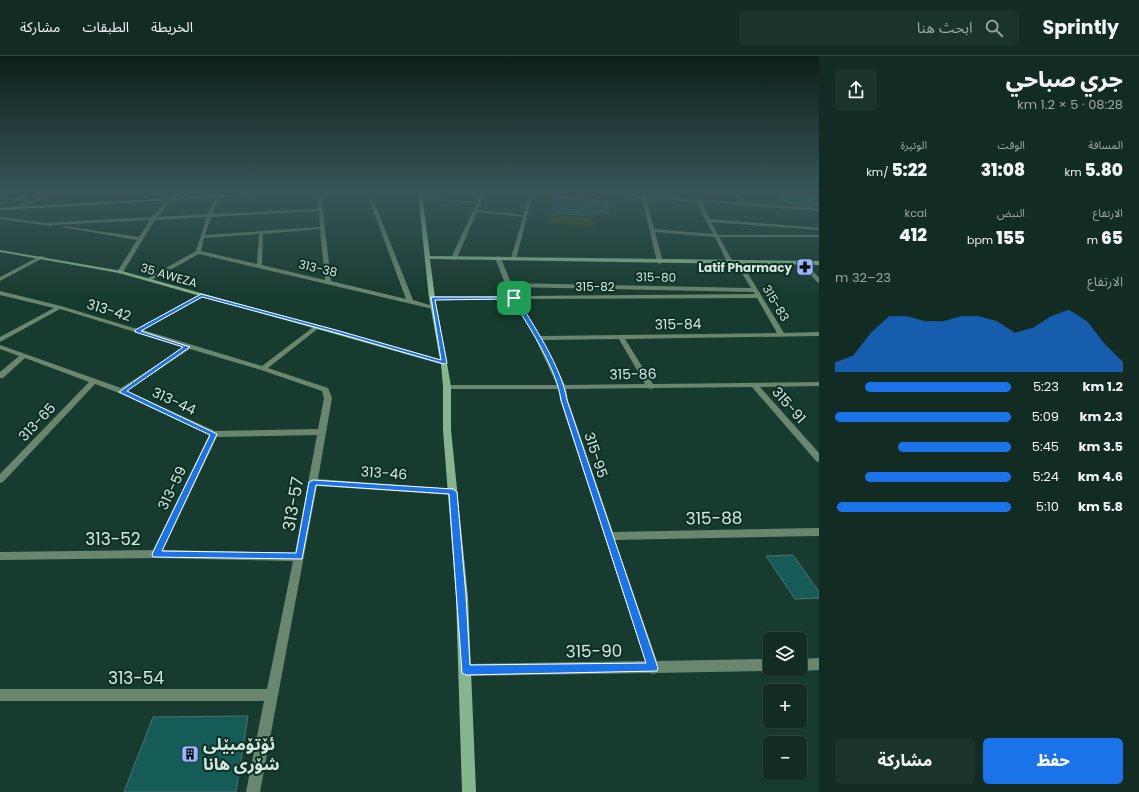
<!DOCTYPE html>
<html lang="ar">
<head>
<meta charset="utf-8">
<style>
  body { margin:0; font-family:Poppins,"Noto Sans Arabic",sans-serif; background:#1b342b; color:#f1f3f6; direction:rtl; height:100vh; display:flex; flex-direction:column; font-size:15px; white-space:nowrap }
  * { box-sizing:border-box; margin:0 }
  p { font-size:13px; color:#9ca7a6 }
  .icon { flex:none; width:22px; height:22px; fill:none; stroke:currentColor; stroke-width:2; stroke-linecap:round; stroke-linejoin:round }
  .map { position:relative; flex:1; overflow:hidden; direction:ltr }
  .details { display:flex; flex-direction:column; background:#122c23; width:320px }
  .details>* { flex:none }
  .buttons { position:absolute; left:763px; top:576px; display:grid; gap:8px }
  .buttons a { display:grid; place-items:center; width:44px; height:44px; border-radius:6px; background:#122c23; box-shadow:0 1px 3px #0004,0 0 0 1px #314841; font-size:20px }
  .pin { position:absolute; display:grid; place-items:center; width:34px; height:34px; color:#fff; margin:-17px; border-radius:8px; box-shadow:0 2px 6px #0006 }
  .round { display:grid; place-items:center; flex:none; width:42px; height:42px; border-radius:6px; background:#1b342b }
  .headline { display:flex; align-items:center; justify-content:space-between; height:68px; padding:0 16px }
  h1 { font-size:22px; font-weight:800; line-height:30px }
  .stats { display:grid; grid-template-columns:repeat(3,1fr); gap:6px; height:68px; padding:4px 16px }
  .stats div { display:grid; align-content:center }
  .stats b { font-size:17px; font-weight:800 }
  .stats small { font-size:11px; font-weight:400 }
  .stats p { font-size:11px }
  .chart { height:112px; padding:8px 16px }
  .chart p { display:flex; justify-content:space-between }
  .chart svg { width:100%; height:72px; margin-top:4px; fill:#1a73e8; opacity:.7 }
  .action { display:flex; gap:8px; margin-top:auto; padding:8px 16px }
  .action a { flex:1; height:46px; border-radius:6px; background:#1a73e8; color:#fff; font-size:16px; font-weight:800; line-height:46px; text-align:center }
  .action a+a { background:#1b342b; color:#f1f3f6 }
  ul { padding:0 16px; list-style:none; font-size:13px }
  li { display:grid; grid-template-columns:64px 48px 1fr; align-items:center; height:30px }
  li i { height:10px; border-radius:5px; background:#1a73e8 }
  header { display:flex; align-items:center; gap:24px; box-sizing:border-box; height:56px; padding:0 20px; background:#122c23; border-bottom:1px solid #314841 }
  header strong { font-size:19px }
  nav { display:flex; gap:22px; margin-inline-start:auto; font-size:14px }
  .search { width:280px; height:36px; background:#1b342b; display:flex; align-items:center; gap:10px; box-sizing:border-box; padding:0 14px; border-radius:6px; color:#9ca7a6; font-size:15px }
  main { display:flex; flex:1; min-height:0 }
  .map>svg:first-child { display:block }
  .green { fill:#334e0c }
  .building { fill:#155c58; stroke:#4c7471 }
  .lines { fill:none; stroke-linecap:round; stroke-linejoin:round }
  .street { fill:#69876e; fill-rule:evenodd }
  .secondary { fill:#86b68e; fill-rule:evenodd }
  .route { fill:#1a73e8; stroke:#fff; fill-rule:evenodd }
  .labels { text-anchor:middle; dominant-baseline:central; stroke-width:4; stroke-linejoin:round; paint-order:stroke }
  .far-poi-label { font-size:12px; font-weight:bold; fill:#d5e8e0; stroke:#0d3125; text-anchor:end }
  .far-street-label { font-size:12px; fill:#d5e8e0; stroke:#0d3125 }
  .street-label { font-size:14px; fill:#d5e8e0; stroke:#0d3125 }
  .near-street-label { font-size:17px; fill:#d5e8e0; stroke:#0d3125 }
  .near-poi-label { font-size:17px; font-weight:bold; fill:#d5e8e0; stroke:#0d3125; text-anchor:start }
</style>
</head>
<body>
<header>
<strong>Sprintly</strong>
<div class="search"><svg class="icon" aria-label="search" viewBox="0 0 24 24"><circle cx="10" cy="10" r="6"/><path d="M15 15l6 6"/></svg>ابحث هنا</div>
<nav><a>الخريطة</a><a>الطبقات</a><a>مشاركة</a></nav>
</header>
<main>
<section class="details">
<div class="headline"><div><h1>جري صباحي</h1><p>08:28 · 5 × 1.2 km</p></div><a class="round"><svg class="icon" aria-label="share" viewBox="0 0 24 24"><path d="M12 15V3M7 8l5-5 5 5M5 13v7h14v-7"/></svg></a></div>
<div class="stats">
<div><p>المسافة</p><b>5.80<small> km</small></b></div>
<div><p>الوقت</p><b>31:08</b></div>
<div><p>الوتيرة</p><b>5:22<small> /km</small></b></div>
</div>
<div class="stats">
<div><p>الارتفاع</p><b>65<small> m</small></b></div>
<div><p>النبض</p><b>155<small> bpm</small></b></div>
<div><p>kcal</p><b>412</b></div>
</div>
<div class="chart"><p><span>الارتفاع</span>23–32 m</p>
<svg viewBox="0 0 160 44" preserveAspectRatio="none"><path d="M0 44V38L10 34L20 20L30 10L40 10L50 13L60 13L70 10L80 10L90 13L100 20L110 17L120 10L130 6L140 13L150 27L160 38V44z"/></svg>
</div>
<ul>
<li><b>1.2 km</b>5:23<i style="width:83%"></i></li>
<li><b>2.3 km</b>5:09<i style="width:100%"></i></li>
<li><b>3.5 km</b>5:45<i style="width:64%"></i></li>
<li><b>4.6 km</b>5:24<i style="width:83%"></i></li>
<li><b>5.8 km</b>5:10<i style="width:99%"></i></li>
</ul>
<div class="action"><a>حفظ</a><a>مشاركة</a></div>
</section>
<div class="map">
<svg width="819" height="736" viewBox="0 0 819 736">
  <rect width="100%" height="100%" fill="#183b2f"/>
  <path class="green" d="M 550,158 L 592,162 L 594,171 L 550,167 Z"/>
  <path class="building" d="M 800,138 L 819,143 L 819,148 L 812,151 L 799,150 L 778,143 Z
    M 555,141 L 607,145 L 609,157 L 592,156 L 593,160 L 554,157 Z
    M 793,499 L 819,536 L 819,542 L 795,543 L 766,500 Z
    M 248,660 L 236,736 L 124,736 L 153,661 Z"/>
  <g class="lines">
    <path class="street" d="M 47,138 L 54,138 L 16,153 L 15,153 L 15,151 L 28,146 L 0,143 L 0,141 L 33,144 Z
      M 175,138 L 180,138 L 171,145 L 157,161 L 208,158 L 212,149 L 220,138 L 225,138 L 216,149 L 212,158 L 318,153 L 317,138 L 321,138 L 331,225 L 406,243 L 367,138 L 371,138 L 413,244 L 436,251 L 433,253 L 199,198 L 150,225 L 146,225 L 146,223 L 196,195 L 207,161 L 155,164 L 123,216 L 120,218 L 117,216 L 137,184 L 62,171 L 64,170 L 139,181 L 150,164 L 53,169 L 51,170 L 0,163 L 0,161 L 45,167 L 152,161 L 168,143 ZM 319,155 L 320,171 L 205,179 L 211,161 ZM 320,173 L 325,224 L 262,209 L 263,178 ZM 259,178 L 257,208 L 201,195 L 204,182 Z
      M 481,138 L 485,138 L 478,154 L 523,159 L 529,138 L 533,138 L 516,203 L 511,202 L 523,161 L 477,156 L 457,202 L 454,204 L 451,202 L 476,148 L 418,142 L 420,141 L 477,146 Z
      M 610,138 L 632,138 L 741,147 L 735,138 L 739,138 L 746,147 L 819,153 L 819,155 L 701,146 L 710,163 L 819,172 L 819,174 L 711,166 L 718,179 L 819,179 L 819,181 L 719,181 L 733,206 L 730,208 L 727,206 L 715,181 L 655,176 L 663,206 L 660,208 L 657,206 L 642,142 ZM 646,142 L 696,146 L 713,178 L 654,173 Z
      M 813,138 L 819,138 L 819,140 L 814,139 Z
      M 40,200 L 45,201 L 0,225 L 0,221 Z
      M 498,200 L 501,202 L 511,227 L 751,232 L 735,206 L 738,204 L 741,206 L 784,277 L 819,276 L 819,280 L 625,283 L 653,328 L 819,326 L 819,330 L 760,331 L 819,397 L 819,406 L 816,405 L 752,331 L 654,332 L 651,333 L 648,332 L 566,333 L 568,344 L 613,476 L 819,472 L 819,480 L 615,484 L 657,605 L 770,603 L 770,613 L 774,613 L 770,615 L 656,617 L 653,618 L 650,617 L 466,620 L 462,618 L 460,614 L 462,610 L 466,608 L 645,605 L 560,344 L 559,333 L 447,333 L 443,331 L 447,329 L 557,329 L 535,282 L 512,243 L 432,244 L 429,242 L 432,240 L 510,240 L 495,202 ZM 512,231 L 753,236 L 755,238 L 516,240 ZM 757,242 L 777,277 L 540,280 L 518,243 ZM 619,283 L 645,328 L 565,329 L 542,284 Z
      M 801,206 L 805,206 L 819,222 L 819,227 L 817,226 L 801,208 Z
      M 0,235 L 61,250 L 137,273 L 199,239 L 203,239 L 203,241 L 143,274 L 262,310 L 316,269 L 320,269 L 320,271 L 268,312 L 328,332 L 332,342 L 318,423 L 453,433 L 456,434 L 458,436 L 456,438 L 453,439 L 317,430 L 260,736 L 246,736 L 264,645 L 0,645 L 0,633 L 267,633 L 293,505 L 156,502 L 0,504 L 0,496 L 153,494 L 209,379 L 119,337 L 95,328 L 3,426 L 0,427 L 0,418 L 89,326 L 25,302 L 3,322 L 0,322 L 0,316 L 19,300 L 0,293 L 0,289 L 121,332 L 184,291 L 60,253 L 0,286 L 0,281 L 54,252 L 0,239 ZM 190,293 L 261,314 L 322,335 L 324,342 L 318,373 L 215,375 L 127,335 ZM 317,379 L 295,497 L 163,494 L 217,381 Z
      M 819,602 L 819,614 L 800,615 L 796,613 L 800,613 L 800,603 Z"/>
    <path class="secondary" d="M 246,138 L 277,138 L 0,154 L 0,152 Z
      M 418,138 L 422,138 L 430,200 L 819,205 L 819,209 L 430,203 L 435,242 L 447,307 L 451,331 L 451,374 L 468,541 L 476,736 L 462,736 L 456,541 L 443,374 L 443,331 L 441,308 L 119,217 L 0,196 L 0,194 L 122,215 L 440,304 L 429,242 Z"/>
  </g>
  <linearGradient id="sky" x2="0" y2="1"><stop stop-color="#0d201a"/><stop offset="0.57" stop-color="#375558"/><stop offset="1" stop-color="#375558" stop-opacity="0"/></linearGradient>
  <rect width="819" height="241" fill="url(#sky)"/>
  <path class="route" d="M 201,238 L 336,274 L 441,304 L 431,241 L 516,241 C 533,268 562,312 567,344 L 658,612 L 657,615 L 466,619 L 462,617 L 449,438 L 316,429 L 302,503 L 153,501 L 152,498 L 210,379 L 119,336 L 183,291 L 135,276 L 135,274 ZM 202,241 L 333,276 L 444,308 L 447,307 L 435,244 L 512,243 C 529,271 556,311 561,344 L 646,607 L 470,609 L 466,540 L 457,436 L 453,433 L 313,424 L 309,426 L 296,497 L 162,495 L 217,378 L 127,335 L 190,291 L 141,275 Z"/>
  <defs>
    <symbol id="pharmacy-square" viewBox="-11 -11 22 22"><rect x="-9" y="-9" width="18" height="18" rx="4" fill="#98b6fd" stroke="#0d3125"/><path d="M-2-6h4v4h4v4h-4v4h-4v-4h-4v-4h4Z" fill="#111"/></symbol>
    <symbol id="building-square" viewBox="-11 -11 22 22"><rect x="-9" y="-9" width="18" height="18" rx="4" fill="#98b6fd" stroke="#0d3125"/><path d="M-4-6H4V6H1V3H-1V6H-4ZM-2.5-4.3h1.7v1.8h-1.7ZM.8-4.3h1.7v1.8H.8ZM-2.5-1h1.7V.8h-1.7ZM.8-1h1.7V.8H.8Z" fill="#111"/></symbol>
  </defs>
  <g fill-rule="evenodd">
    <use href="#pharmacy-square" x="795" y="201" width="20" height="20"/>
    <use href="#building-square" x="180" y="688" width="20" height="20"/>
  </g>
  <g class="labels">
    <g class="far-poi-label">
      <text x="792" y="211">Latif Pharmacy</text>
    </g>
    <g class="far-street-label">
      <text transform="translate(318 212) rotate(13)">313-38</text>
      <text transform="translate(169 219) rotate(16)">35 AWEZA</text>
      <text transform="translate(656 221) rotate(1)">315-80</text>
      <text x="595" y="230">315-82</text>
      <text transform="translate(776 247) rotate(59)">315-83</text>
    </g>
    <g class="street-label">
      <text transform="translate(109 254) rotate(17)">313-42</text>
      <text transform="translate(678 268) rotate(-1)">315-84</text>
      <text transform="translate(633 318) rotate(-1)">315-86</text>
      <text transform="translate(174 345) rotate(25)">313-44</text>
      <text transform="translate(789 349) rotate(49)">315-91</text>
      <text transform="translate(37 366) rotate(-47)">313-65</text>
      <text transform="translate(596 399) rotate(72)">315-95</text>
      <text transform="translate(384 417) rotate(4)">313-46</text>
      <text transform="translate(172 432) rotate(-64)">313-59</text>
    </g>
    <g class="near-street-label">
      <text transform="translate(293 448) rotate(-80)">313-57</text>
      <text transform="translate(714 462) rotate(-1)">315-88</text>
      <text x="113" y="483">313-52</text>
      <text transform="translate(594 595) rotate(-1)">315-90</text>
      <text x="136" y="622">313-54</text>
    </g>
    <g class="near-poi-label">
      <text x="203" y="688">ئۆتۆمبێلی<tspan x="203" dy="20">شۆری هانا</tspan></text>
    </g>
  </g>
</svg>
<div class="buttons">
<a><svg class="icon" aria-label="layers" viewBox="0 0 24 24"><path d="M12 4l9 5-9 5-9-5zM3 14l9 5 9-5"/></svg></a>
<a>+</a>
<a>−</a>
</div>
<div class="pin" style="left:514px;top:242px;background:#1e9e55"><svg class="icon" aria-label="arrive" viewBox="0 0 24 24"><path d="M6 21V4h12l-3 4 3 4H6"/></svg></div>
</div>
</main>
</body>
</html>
